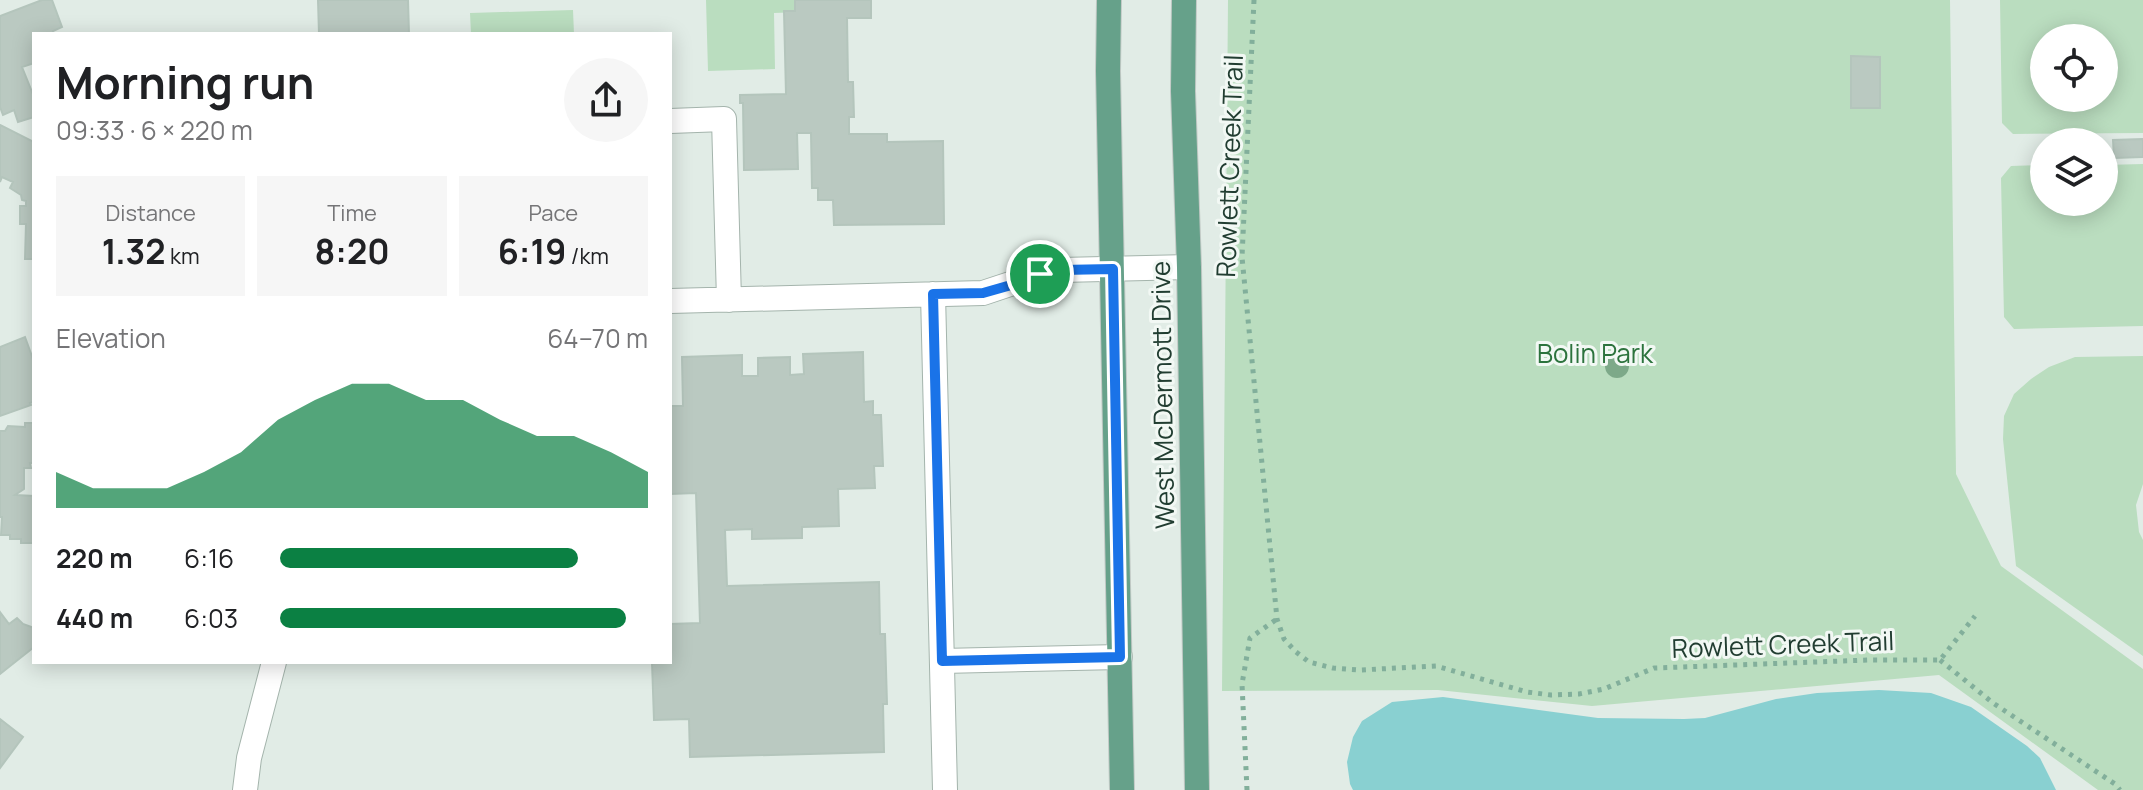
<!DOCTYPE html>
<html lang="en">
<head>
<meta charset="utf-8">
<style>
  body { margin:0; font-family:Manrope,sans-serif; background:#f6f6f6; color:#202124; height:100vh; display:flex; flex-direction:column; font-size:30px; white-space:nowrap }
  * { box-sizing:border-box; margin:0 }
  p { font-size:26px; color:#757577 }
  .icon { flex:none; width:44px; height:44px; fill:none; stroke:currentColor; stroke-width:2; stroke-linecap:round; stroke-linejoin:round }
  .map { position:relative; flex:1; overflow:hidden }
  .details { position:absolute; left:32px; top:32px; width:640px; height:632px; display:flex; flex-direction:column; background:#fff; border-radius:0px; box-shadow:0 4px 20px #0003 }
  .details>* { flex:none }
  .tools { position:absolute; left:2030px; top:24px; display:grid; gap:16px }
  .tools a { display:grid; place-items:center; width:88px; height:88px; border-radius:50%; background:#fff; box-shadow:0 4px 20px #0003; font-size:40px }
  .pin { position:absolute; display:grid; place-items:center; width:68px; height:68px; color:#fff; margin:-34px; border:4px solid #fff; border-radius:50%; box-shadow:0 2px 8px #0007 }
  .round { display:grid; place-items:center; flex:none; width:84px; height:84px; border-radius:42px; background:#f6f6f6 }
  .headline { display:flex; align-items:center; justify-content:space-between; height:136px; padding:0 24px }
  h1 { font-size:44px; font-weight:700; line-height:60px }
  .stats { display:grid; grid-template-columns:repeat(3,1fr); gap:12px; height:136px; padding:8px 24px }
  .stats div { display:grid; align-content:center; border-radius:0px; background:#f6f6f6; text-align:center }
  .stats b { font-size:34px; font-weight:700 }
  .stats small { font-size:22px; font-weight:400 }
  .stats p { font-size:22px }
  .chart { height:224px; padding:16px 24px }
  .chart p { display:flex; justify-content:space-between }
  .chart svg { width:100%; height:144px; margin-top:8px; fill:#0b8043; opacity:.7 }
  ul { padding:0 24px; list-style:none; font-size:26px }
  li { display:grid; grid-template-columns:128px 96px 1fr; align-items:center; height:60px }
  li i { height:20px; border-radius:10px; background:#0b8043 }
  .map>svg:first-child { display:block }
  .green { fill:#baddbf; fill-rule:evenodd }
  .water { fill:#89d0d1 }
  .building { fill:#bac9c1; stroke:#b4c5bc; stroke-width:2 }
  .lines { fill:none; stroke-linecap:round; stroke-linejoin:round }
  .minor-casing { stroke:#a4b4ac; stroke-width:26 }
  .major-casing { stroke:#c1c9c5; stroke-width:26 }
  .path { stroke:#82af9b; stroke-width:5; stroke-dasharray:4 6; stroke-linecap:butt }
  .minor { stroke:#fff; stroke-width:24 }
  .major { stroke:#66a18a; stroke-width:24 }
  .tree { fill:#7da989 }
  .route-casing { stroke:#fff; stroke-width:16 }
  .route { stroke:#1a73e8; stroke-width:10 }
  .labels { text-anchor:middle; dominant-baseline:central; stroke-width:6; stroke-linejoin:round; paint-order:stroke }
  .street-label { font-size:26px; fill:#213d31; stroke:#f2f8f4 }
  .park-label { font-size:26px; fill:#2c733d; stroke:#f2f8f4 }
</style>
</head>
<body>
<div class="map">
<svg width="2143" height="790" viewBox="0 0 2143 790">
  <rect width="100%" height="100%" fill="#e1ece6"/>
  <path class="green" d="M 706,0 L 800,0 L 801,12 L 774,13 L 775,69 L 708,71 Z
    M 1228,0 L 1950,0 L 1956,474 L 2001,566 L 2143,669 L 2143,790 L 2098,790 L 1939,675 L 1592,706 L 1438,690 L 1222,691 Z
    M 2000,0 L 2143,0 L 2143,133 L 2013,134 L 2002,123 ZM 2044,38 L 2104,38 L 2104,98 L 2044,98 Z
    M 573,10 L 574,34 L 471,34 L 470,13 Z
    M 2143,164 L 2143,326 L 2014,329 L 2004,317 L 2001,178 L 2011,166 L 2044,165 L 2044,202 L 2104,202 L 2104,165 Z
    M 2143,356 L 2143,484 L 2136,505 L 2139,532 L 2143,540 L 2143,656 L 2016,566 L 2003,439 L 2004,416 L 2014,394 L 2031,379 L 2049,367 L 2075,357 Z"/>
  <path class="water" d="M 1879,690 L 1931,693 L 1971,707 L 2027,746 L 2040,758 L 2056,790 L 1353,790 L 1350,784 L 1347,762 L 1353,737 L 1362,721 L 1392,702 L 1443,697 L 1598,718 L 1684,719 L 1705,718 L 1776,699 L 1817,693 Z"/>
  <path class="building" d="M 42,0 L 52,0 L 62,27 L 53,31 L 54,34 L 34,34 L 34,63 L 22,67 L 34,97 L 34,117 L 18,122 L 14,110 L 3,115 L 0,107 L 0,16 Z
    M 318,0 L 408,0 L 409,34 L 319,34 Z
    M 795,0 L 871,0 L 871,18 L 847,18 L 848,82 L 853,82 L 854,117 L 849,117 L 849,134 L 887,134 L 887,142 L 943,141 L 944,224 L 834,225 L 833,200 L 818,200 L 818,188 L 812,188 L 811,133 L 797,133 L 798,169 L 744,170 L 743,103 L 740,103 L 740,95 L 786,94 L 784,11 L 795,11 Z
    M 1851,56 L 1880,57 L 1880,108 L 1851,108 Z
    M 0,125 L 34,142 L 34,259 L 25,259 L 26,224 L 20,224 L 20,206 L 26,206 L 26,201 L 22,200 L 21,195 L 10,188 L 13,182 L 2,177 L 0,182 Z
    M 2143,139 L 2143,157 L 2114,158 L 2113,140 Z
    M 25,337 L 34,362 L 34,402 L 30,403 L 31,405 L 0,416 L 0,347 Z
    M 863,352 L 864,402 L 873,401 L 873,415 L 881,415 L 883,466 L 874,466 L 875,488 L 838,489 L 839,526 L 802,527 L 802,538 L 752,539 L 752,529 L 725,530 L 727,586 L 879,582 L 880,634 L 885,634 L 887,704 L 883,704 L 884,752 L 690,757 L 689,719 L 654,720 L 652,662 L 670,662 L 670,624 L 700,623 L 696,493 L 670,494 L 670,406 L 683,406 L 682,357 L 742,355 L 742,376 L 758,376 L 758,358 L 790,357 L 790,375 L 804,374 L 803,354 Z
    M 25,423 L 34,423 L 34,463 L 30,463 L 31,468 L 24,468 L 24,489 L 15,495 L 34,496 L 34,543 L 21,543 L 21,539 L 10,539 L 10,535 L 1,535 L 2,517 L 0,517 L 0,431 L 5,431 L 8,426 L 25,427 Z
    M 0,612 L 9,624 L 17,618 L 23,624 L 34,628 L 34,647 L 0,674 Z
    M 0,719 L 23,737 L 0,768 Z"/>
  <g class="lines">
    <defs>
      <path id="minor" d="M 670,121 L 724,119 L 729,300
        M 933,294 L 945,790
        M 670,301 L 983,293 L 1040,274 L 1061,270 L 1189,267
        M 942,661 L 1120,657
        M 245,790 L 249,758 L 274,662"/>
      <path id="major" d="M 1109,0 L 1108,71 L 1122,790
        M 1184,0 L 1183,91 L 1189,267 L 1197,790"/>
    </defs>
    <use href="#minor" class="minor-casing"/>
    <use href="#major" class="major-casing"/>
    <path class="path" d="M 1254,0 L 1242,257 L 1277,619 L 1284,639 L 1296,652 L 1309,662 L 1333,668 L 1360,670 L 1436,666 L 1527,692 L 1551,695 L 1579,694 L 1604,689 L 1654,668 L 1869,660 L 1940,660 L 1975,616
      M 1940,660 L 1993,703 L 2115,784 L 2120,790
      M 1247,790 L 1242,684 L 1250,638 L 1277,619"/>
    <use href="#minor" class="minor"/>
    <use href="#major" class="major"/>
  </g>
  <circle class="tree" cx="1617" cy="366" r="12"/>
  <g class="lines">
    <defs>
      <path id="route" d="M 1113,269 L 1120,657 L 942,661 L 933,294 L 983,293 L 1018,283 L 1040,274 L 1061,270 Z"/>
    </defs>
    <use href="#route" class="route-casing"/>
    <use href="#route" class="route"/>
  </g>
  <g class="labels">
    <g class="street-label">
      <text transform="translate(1229 166) rotate(-88)">Rowlett Creek Trail</text>
      <text transform="translate(1162 395) rotate(-91)">West McDermott Drive</text>
      <text transform="translate(1783 644) rotate(-2)">Rowlett Creek Trail</text>
    </g>
    <g class="park-label">
      <text x="1595" y="353">Bolin Park</text>
    </g>
  </g>
</svg>
<div class="tools">
<a><svg class="icon" aria-label="locate" viewBox="0 0 24 24"><circle cx="12" cy="12" r="6"/><path d="M12 2v4M12 18v4M2 12h4M18 12h4"/></svg></a>
<a><svg class="icon" aria-label="layers" viewBox="0 0 24 24"><path d="M12 4l9 5-9 5-9-5zM3 14l9 5 9-5"/></svg></a>
</div>
<div class="pin" style="left:1040px;top:274px;background:#1e9e55"><svg class="icon" aria-label="arrive" viewBox="0 0 24 24"><path d="M6 21V4h12l-3 4 3 4H6"/></svg></div>
<section class="details">
<div class="headline"><div><h1>Morning run</h1><p>09:33 · 6 × 220 m</p></div><a class="round"><svg class="icon" aria-label="share" viewBox="0 0 24 24"><path d="M12 15V3M7 8l5-5 5 5M5 13v7h14v-7"/></svg></a></div>
<div class="stats">
<div><p>Distance</p><b>1.32<small> km</small></b></div>
<div><p>Time</p><b>8:20</b></div>
<div><p>Pace</p><b>6:19<small> /km</small></b></div>
</div>
<div class="chart"><p><span>Elevation</span>64–70 m</p>
<svg viewBox="0 0 160 44" preserveAspectRatio="none"><path d="M0 44V33L10 38L20 38L30 38L40 33L50 27L60 17L70 11L80 6L90 6L100 11L110 11L120 17L130 22L140 22L150 27L160 33V44z"/></svg>
</div>
<ul>
<li><b>220 m</b>6:16<i style="width:81%"></i></li>
<li><b>440 m</b>6:03<i style="width:94%"></i></li>
</ul>
</section>
</div>
</body>
</html>
